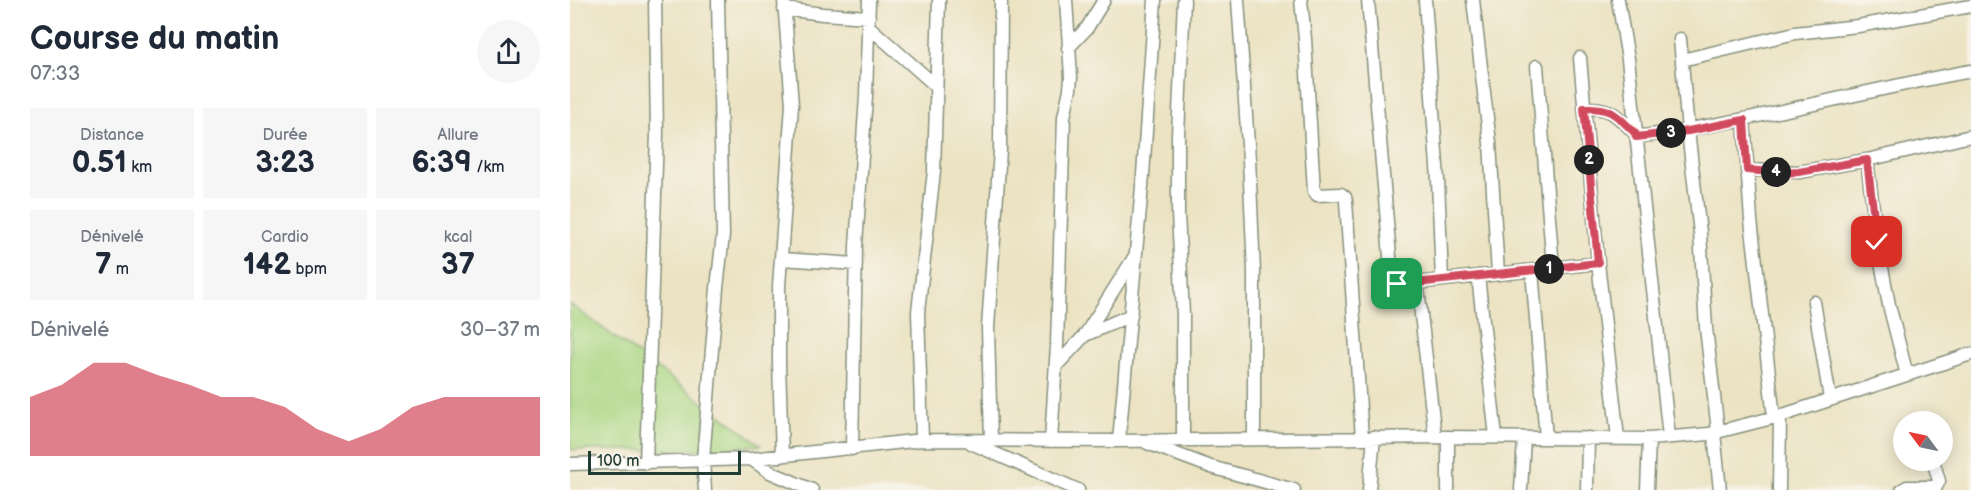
<!DOCTYPE html>
<html lang="fr">
<head>
<meta charset="utf-8">
<style>
  body { margin:0; font-family:"Balsamiq Sans",sans-serif; background:#f6f6f7; color:#1f2937; height:100vh; display:flex; flex-direction:column; font-size:22px; white-space:nowrap }
  * { box-sizing:border-box; margin:0 }
  p { font-size:20px; color:#747a83 }
  .icon { flex:none; width:33px; height:33px; fill:none; stroke:currentColor; stroke-width:2; stroke-linecap:round; stroke-linejoin:round }
  .map { position:relative; flex:1; overflow:hidden }
  .panel { display:flex; flex-direction:column; background:#fff; width:570px }
  .panel>* { flex:none }
  .needle { width:39px; rotate:303deg }
  .tools { position:absolute; left:1323px; top:411px; display:grid; gap:12px }
  .tools a { display:grid; place-items:center; width:60px; height:60px; border-radius:50%; background:#fff; box-shadow:0 3px 15px #0003; font-size:30px }
  .scale { position:absolute; left:18px; bottom:15px; width:153px; box-sizing:border-box; padding-left:6px; border:3px solid #1f3d34; border-top:0; font-size:16px; line-height:21px; white-space:nowrap; color:#1f3d34; -webkit-text-stroke:4px #f7f3e8; paint-order:stroke }
  .pin { position:absolute; display:grid; place-items:center; width:51px; height:51px; color:#fff; margin:-26px; border-radius:12px; box-shadow:0 3px 9px #0006 }
  .km { position:absolute; width:30px; height:30px; margin:-15px; border-radius:50%; background:#222; color:#fff; font-size:16px; line-height:30px; text-align:center }
  .round { display:grid; place-items:center; flex:none; width:63px; height:63px; border-radius:32px; background:#f6f6f7 }
  .headline { display:flex; align-items:center; justify-content:space-between; height:102px; padding:0 30px }
  h1 { font-size:33px; font-weight:700; line-height:45px }
  .stats { display:grid; grid-template-columns:repeat(3,1fr); gap:9px; height:102px; padding:6px 30px }
  .stats div { display:grid; align-content:center; border-radius:0px; background:#f6f6f7; text-align:center }
  .stats b { font-size:30px; font-weight:700 }
  .stats small { font-size:16px; font-weight:400 }
  .stats p { font-size:16px }
  .chart { height:168px; padding:12px 30px }
  .chart p { display:flex; justify-content:space-between }
  .chart svg { width:100%; height:108px; margin-top:6px; fill:#d1495b; opacity:.7 }
  main { display:flex; flex:1; min-height:0 }
  .map>svg:first-child { display:block }
  .green { fill:#aad783; stroke:#648a5c; stroke-width:1.5 }
  .lines { fill:none; stroke-linecap:round; stroke-linejoin:round }
  .street-casing { stroke:#86907c; stroke-width:15 }
  .street { stroke:#fff; stroke-width:12 }
  .route-casing { stroke:#fff; stroke-width:12 }
  .route { stroke:#d1495b; stroke-width:8 }
</style>
</head>
<body>
<main>
<section class="panel">
<div class="headline"><div><h1>Course du matin</h1><p>07:33</p></div><a class="round"><svg class="icon" aria-label="share" viewBox="0 0 24 24"><path d="M12 15V3M7 8l5-5 5 5M5 13v7h14v-7"/></svg></a></div>
<div class="stats">
<div><p>Distance</p><b>0.51<small> km</small></b></div>
<div><p>Durée</p><b>3:23</b></div>
<div><p>Allure</p><b>6:39<small> /km</small></b></div>
</div>
<div class="stats">
<div><p>Dénivelé</p><b>7<small> m</small></b></div>
<div><p>Cardio</p><b>142<small> bpm</small></b></div>
<div><p>kcal</p><b>37</b></div>
</div>
<div class="chart"><p><span>Dénivelé</span>30–37 m</p>
<svg viewBox="0 0 160 44" preserveAspectRatio="none"><path d="M0 44V20L10 15L20 6L30 6L40 11L50 15L60 20L70 20L80 24L90 33L100 38L110 33L120 24L130 20L140 20L150 20L160 20V44z"/></svg>
</div>
</section>
<div class="map">
<svg width="1401" height="490" viewBox="0 0 1401 490">
  <rect width="100%" height="100%" fill="#f7f3e8"/>
  <filter id="ink" filterUnits="userSpaceOnUse"><feTurbulence type="fractalNoise" baseFrequency=".0167" numOctaves="2"/><feDisplacementMap in="SourceGraphic" scale="12" xChannelSelector="R" yChannelSelector="G"/><feConvolveMatrix kernelMatrix="1 2 1 2 8 2 1 2 1" color-interpolation-filters="sRGB"/></filter>
  <filter id="wash" filterUnits="userSpaceOnUse"><feTurbulence type="fractalNoise" baseFrequency=".008" numOctaves="4" result="noise"/><feDisplacementMap in="SourceGraphic" scale="24" xChannelSelector="R" yChannelSelector="G"/><feGaussianBlur stdDeviation="1.35" result="paint"/><feColorMatrix in="noise" values="0 0 0 0 0 0 0 0 0 0 0 0 0 0 0 0 0 1.4 0 .05"/><feComposite in="paint" operator="in"/></filter>
  <g filter="url(#wash)">
    <rect width="100%" height="100%" fill="#ece3c3"/>
    <path class="green" d="M 0,304 L 191,445 L 143,450 L 0,450 Z"/>
  </g>
  <g filter="url(#ink)">
    <g class="lines">
      <defs>
        <path id="street" d="M 668,0 L 679,159 L 684,272 L 684,439
          M 731,0 L 735,39 L 744,191 L 747,195 L 771,194 L 775,197 L 776,201 L 792,438
          M 798,0 L 822,280 L 827,283 L 845,283 L 848,288 L 865,437
          M 855,0 L 868,180 L 872,280
          M 903,0 L 920,143 L 928,274
          M 1048,0 L 1058,59 L 1099,437
          M 214,9 L 253,14 L 299,17
          M 298,26 L 366,86
          M 1110,39 L 1118,131 L 1130,233 L 1136,328 L 1148,431
          M 498,48 L 517,28 L 534,0
          M 1010,58 L 1028,263 L 1048,438
          M 1112,60 L 1225,33 L 1288,26 L 1401,6
          M 967,66 L 983,268
          M 1014,108 C 1042,107 1046,115 1065,133
          M 1174,120 L 1181,220 L 1204,417
          M 1066,137 C 1179,123 1289,91 1401,71
          M 1297,160 L 1307,241 L 1319,305 L 1337,375
          M 1177,170 L 1229,172 L 1297,160 L 1401,136
          M 212,259 L 286,264
          M 962,271 L 976,438
          M 908,276 L 926,437
          M 846,283 L 1028,263
          M 1244,302 L 1260,399
          M 515,335 L 561,315
          M 486,366 L 515,335 L 565,256
          M 1144,433 L 1150,490
          M 878,437 L 878,490
          M 352,440 L 348,312 L 364,171 L 369,0
          M 613,440 L 613,315 L 608,213 L 608,135 L 614,0
          M 421,441 L 418,328 L 430,150 L 431,0
          M 481,441 L 487,345 L 494,117 L 500,89 L 501,77 L 496,0
          M 549,441 L 573,175 L 585,0
          M 401,443 L 508,490
          M 577,443 L 641,467 L 724,490
          M 282,449 L 286,246 L 296,96 L 299,0
          M 212,456 L 209,363 L 209,286 L 222,105 L 214,0
          M 181,459 L 200,472 L 242,490
          M 76,463 L 87,134 L 85,0
          M 0,464 L 181,459 L 352,440 L 549,441 L 874,437 L 1079,439 L 1139,434 L 1210,416 L 1401,354
          M 135,490 L 133,460 L 147,288 L 153,235 L 148,0
          M 799,490 L 804,437
          M 951,490 L 954,438
          M 1017,490 L 1018,438
          M 1077,490 L 1079,439
          M 1209,490 L 1210,416
          M 1332,490 L 1337,487 L 1366,487 L 1369,481 L 1363,460"/>
      </defs>
      <use href="#street" class="street-casing"/>
      <use href="#street" class="street"/>
    </g>
  </g>
  <g class="lines" filter="url(#ink)">
    <defs>
      <path id="route" d="M 827,284 L 846,283 L 1028,263 L 1014,108 C 1042,107 1046,115 1065,133 L 1066,137 L 1118,131 L 1174,120 L 1177,170 L 1213,173 L 1229,172 L 1297,160 L 1307,242"/>
    </defs>
    <use href="#route" class="route-casing"/>
    <use href="#route" class="route"/>
  </g>
</svg>
<div class="tools">
<a><svg class="needle" viewBox="-14 -14 28 28"><path d="M0-13l5 13h-10z" fill="#e53935"/><path d="M0 13l5-13h-10z" fill="#747a83"/></svg></a>
</div>
<div class="scale">100 m</div>
<div class="pin" style="left:827px;top:284px;background:#1e9e55"><svg class="icon" aria-label="arrive" viewBox="0 0 24 24"><path d="M6 21V4h12l-3 4 3 4H6"/></svg></div>
<div class="pin" style="left:1307px;top:242px;background:#d93025"><svg class="icon" aria-label="check" viewBox="0 0 24 24"><path d="M5 12l5 5 9-10"/></svg></div>
<b class="km" style="left:979px;top:269px">1</b>
<b class="km" style="left:1019px;top:160px">2</b>
<b class="km" style="left:1101px;top:133px">3</b>
<b class="km" style="left:1206px;top:172px">4</b>
</div>
</main>
</body>
</html>
